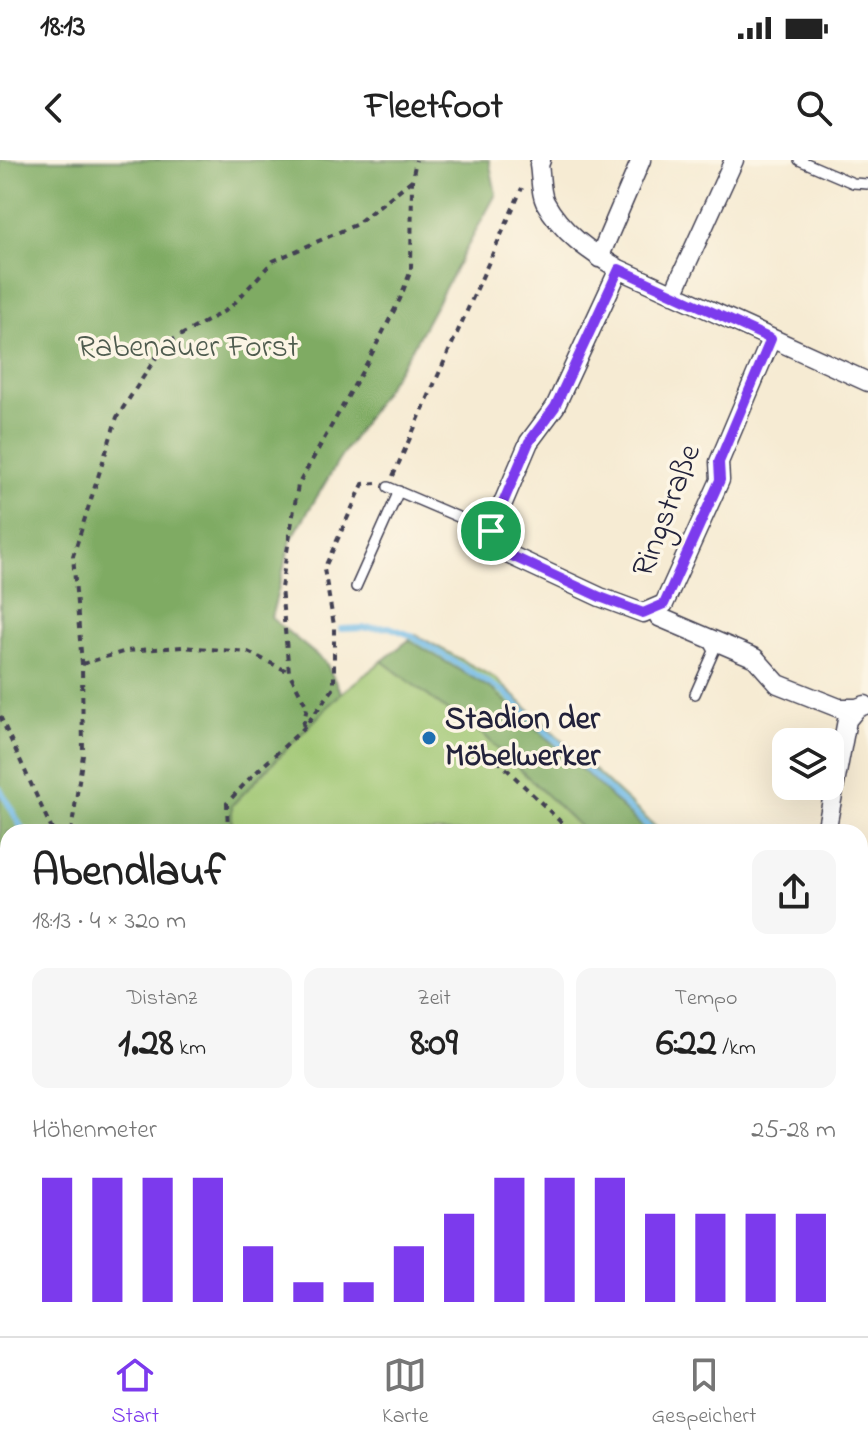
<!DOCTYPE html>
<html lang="de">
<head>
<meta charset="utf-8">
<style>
  body { margin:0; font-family:"Indie Flower",sans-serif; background:#f6f6f6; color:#222; height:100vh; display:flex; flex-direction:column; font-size:30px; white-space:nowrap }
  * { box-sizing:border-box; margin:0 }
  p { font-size:26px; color:#767676 }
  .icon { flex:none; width:44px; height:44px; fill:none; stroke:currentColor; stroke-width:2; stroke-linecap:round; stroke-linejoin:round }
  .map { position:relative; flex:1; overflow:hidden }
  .details { position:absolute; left:0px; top:664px; width:868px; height:512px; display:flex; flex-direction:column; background:#fff; border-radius:24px 24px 0 0; box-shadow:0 8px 32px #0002 }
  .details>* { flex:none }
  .buttons { position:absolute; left:772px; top:568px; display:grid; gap:16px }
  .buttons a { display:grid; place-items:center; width:72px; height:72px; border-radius:16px; background:#fff; box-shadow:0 8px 32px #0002; font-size:40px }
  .pin { position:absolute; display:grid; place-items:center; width:68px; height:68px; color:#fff; margin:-34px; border:4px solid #fff; border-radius:50%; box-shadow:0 2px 8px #0007 }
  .round { display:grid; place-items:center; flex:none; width:84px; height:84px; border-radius:16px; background:#f6f6f6 }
  .headline { display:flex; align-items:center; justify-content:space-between; height:136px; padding:0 32px }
  h1 { font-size:44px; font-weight:800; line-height:60px }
  .stats { display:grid; grid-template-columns:repeat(3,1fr); gap:12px; height:136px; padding:8px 32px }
  .stats div { display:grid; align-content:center; border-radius:16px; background:#f6f6f6; text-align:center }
  .stats b { font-size:40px; font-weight:800 }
  .stats small { font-size:22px; font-weight:400 }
  .stats p { font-size:22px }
  .chart { height:224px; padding:16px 32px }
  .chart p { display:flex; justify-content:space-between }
  .chart svg { width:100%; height:144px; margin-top:8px; stroke:#7c3aed; stroke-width:6 }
  .status { display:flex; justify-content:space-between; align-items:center; height:56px; padding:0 40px; background:#fff; direction:ltr }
  .status svg { height:22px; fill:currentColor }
  header { display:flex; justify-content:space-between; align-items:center; height:104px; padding:0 32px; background:#fff; font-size:36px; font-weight:800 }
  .dock { display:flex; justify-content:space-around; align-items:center; height:112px; border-top:2px solid #e0e0e0; background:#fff; font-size:22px; color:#767676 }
  .dock a { display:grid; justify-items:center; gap:4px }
  .dock .selected { color:#7c3aed }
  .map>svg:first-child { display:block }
  .green { fill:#9fc672; stroke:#607456; stroke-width:2 }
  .forest { fill:#7fab64; stroke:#506650; stroke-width:2 }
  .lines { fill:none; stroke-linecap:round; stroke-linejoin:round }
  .stream { stroke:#6fbae8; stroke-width:6 }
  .service-casing { stroke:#424052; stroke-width:12 }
  .minor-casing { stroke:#424052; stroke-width:21 }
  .path { stroke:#424052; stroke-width:4; stroke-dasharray:6 6; stroke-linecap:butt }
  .service { stroke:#fff; stroke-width:9 }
  .minor { stroke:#fff; stroke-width:18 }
  .route-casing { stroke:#fff; stroke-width:16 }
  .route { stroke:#7c3aed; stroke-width:10 }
  .poi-dot { fill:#1f6fb2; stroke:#fcf5e5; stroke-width:3 }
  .labels { text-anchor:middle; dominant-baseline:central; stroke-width:7; stroke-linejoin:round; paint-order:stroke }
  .park-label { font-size:32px; fill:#4e5b4e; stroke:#fcf5e5 }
  .street-label { font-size:32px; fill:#22223b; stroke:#fcf5e5 }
  .poi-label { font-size:32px; font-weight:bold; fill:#22223b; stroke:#fcf5e5; text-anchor:start }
</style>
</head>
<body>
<div class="status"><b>18:13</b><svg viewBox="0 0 49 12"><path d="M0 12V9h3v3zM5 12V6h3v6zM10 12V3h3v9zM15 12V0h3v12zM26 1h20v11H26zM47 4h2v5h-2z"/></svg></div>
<header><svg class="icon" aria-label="back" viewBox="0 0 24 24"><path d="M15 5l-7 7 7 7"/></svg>Fleetfoot<svg class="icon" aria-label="search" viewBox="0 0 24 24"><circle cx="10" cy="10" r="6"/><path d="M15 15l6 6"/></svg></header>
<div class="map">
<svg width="868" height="1176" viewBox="0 0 868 1176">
  <rect width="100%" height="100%" fill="#fcf5e5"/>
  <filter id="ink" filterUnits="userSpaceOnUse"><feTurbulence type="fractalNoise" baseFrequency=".0125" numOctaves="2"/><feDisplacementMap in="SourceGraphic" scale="16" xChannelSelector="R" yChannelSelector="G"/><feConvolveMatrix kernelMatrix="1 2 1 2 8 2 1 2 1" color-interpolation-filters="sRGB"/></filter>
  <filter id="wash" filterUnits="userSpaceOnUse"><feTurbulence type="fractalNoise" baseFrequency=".006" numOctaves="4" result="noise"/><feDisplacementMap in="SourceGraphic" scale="32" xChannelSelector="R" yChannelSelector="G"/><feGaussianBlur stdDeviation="1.8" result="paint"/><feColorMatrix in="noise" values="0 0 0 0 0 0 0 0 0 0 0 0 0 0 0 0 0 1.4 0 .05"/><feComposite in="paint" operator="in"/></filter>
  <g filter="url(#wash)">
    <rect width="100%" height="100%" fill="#f6ebd3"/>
    <path class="green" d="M 416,475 L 495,518 L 661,672 L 232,672 L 232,645 L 341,533 Z"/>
    <path class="forest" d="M 0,0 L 489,0 L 496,34 L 414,185 L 339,300 L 291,380 L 271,458 L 326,503 L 341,533 L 232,645 L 232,672 L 8,672 L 8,1168 L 551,1168 L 474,1176 L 0,1176 Z
      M 409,480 L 493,530 L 587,614 L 647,672 L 585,672 L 484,575 L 465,564 L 382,501 Z"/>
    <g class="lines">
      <path class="stream" d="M 341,469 L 389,467 L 410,475 L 504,532 L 654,672
        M 0,629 L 24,672
        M 210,1168 L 216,1176
        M 240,1176 L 265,1168"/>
    </g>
  </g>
  <g filter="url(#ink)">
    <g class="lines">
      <defs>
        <path id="service" d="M 799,0 L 853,23 L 868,24
          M 388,327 L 491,371
          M 356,427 L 399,331
          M 695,534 L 714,491 L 709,482"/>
        <path id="minor" d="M 541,0 L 539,5 C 541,16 540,32 545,42 C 561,72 590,92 619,109 L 868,222
          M 599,98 L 641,0
          M 619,109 L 555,247 L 529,282 L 491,371 L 499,390 L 600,437 L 643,453 L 664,444 L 720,320 L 719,302 L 771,179
          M 673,134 L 734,0
          M 659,457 L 755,498 L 778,524 L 839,548 L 857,548
          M 826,672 L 847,560 L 857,548 L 865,545
          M 860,704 L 868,707
          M 860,968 L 868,969"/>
      </defs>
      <use href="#service" class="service-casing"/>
      <use href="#minor" class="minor-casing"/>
      <path class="path" d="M 393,316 L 522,28
        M 82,504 L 126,491 L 182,487 L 248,492 L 289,512
        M 0,556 L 53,672
        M 303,566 L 307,547 L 289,512 L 281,428 L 298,325 L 368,201 L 400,139 L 411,110 L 412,20 L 416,0
        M 480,583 L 571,672
        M 71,672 L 83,595 L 82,504 L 73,396 L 117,257 L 165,184 L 230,148 L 273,101 L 355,65 L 412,20
        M 228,672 L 227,643 L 250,618 L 303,569 L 334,528 L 334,465 L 324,409 L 363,324 L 376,323
        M 0,687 L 8,696
        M 0,713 L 8,716
        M 0,1065 L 8,1063
        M 164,1168 L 170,1176"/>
      <use href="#service" class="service"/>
      <use href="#minor" class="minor"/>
    </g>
  </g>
  <g class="lines" filter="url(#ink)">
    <defs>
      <path id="route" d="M 619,109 L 771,179 L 719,302 L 720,320 L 664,444 L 643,453 L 600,437 L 499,390 L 491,371 L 529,282 L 555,247 Z"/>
    </defs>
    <use href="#route" class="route-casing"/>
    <use href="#route" class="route"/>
  </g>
  <circle class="poi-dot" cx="429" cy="578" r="8"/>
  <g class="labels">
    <g class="park-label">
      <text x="188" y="188">Rabenauer Forst</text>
    </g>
    <g class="street-label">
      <text transform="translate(668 351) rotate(-69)">Ringstraße</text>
    </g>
    <g class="poi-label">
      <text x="445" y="560">Stadion der<tspan x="445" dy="37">Möbelwerker</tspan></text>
    </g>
  </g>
</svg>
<div class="buttons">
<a><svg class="icon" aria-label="layers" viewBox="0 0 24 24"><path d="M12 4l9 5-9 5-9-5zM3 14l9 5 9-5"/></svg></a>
</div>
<div class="pin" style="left:491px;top:371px;background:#1e9e55"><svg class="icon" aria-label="arrive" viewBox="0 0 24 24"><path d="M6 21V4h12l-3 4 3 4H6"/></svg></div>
<section class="details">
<div class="headline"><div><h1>Abendlauf</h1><p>18:13 · 4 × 320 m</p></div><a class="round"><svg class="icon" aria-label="share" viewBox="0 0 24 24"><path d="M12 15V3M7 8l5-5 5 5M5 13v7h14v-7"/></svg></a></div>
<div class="stats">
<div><p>Distanz</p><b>1.28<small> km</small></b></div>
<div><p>Zeit</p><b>8:09</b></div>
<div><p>Tempo</p><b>6:22<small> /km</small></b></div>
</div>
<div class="chart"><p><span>Höhenmeter</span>25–28 m</p>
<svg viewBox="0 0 160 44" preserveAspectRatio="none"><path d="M5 44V6M15 44V6M25 44V6M35 44V6M45 44V27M55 44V38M65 44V38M75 44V27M85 44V17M95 44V6M105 44V6M115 44V6M125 44V17M135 44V17M145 44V17M155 44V17"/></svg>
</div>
</section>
</div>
<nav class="dock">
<a class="selected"><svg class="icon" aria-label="home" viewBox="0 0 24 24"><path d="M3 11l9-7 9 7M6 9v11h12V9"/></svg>Start</a>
<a><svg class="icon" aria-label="map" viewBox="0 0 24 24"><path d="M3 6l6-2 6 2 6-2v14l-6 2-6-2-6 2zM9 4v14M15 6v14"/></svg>Karte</a>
<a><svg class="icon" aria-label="saved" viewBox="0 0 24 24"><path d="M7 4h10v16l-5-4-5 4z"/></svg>Gespeichert</a>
</nav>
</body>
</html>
